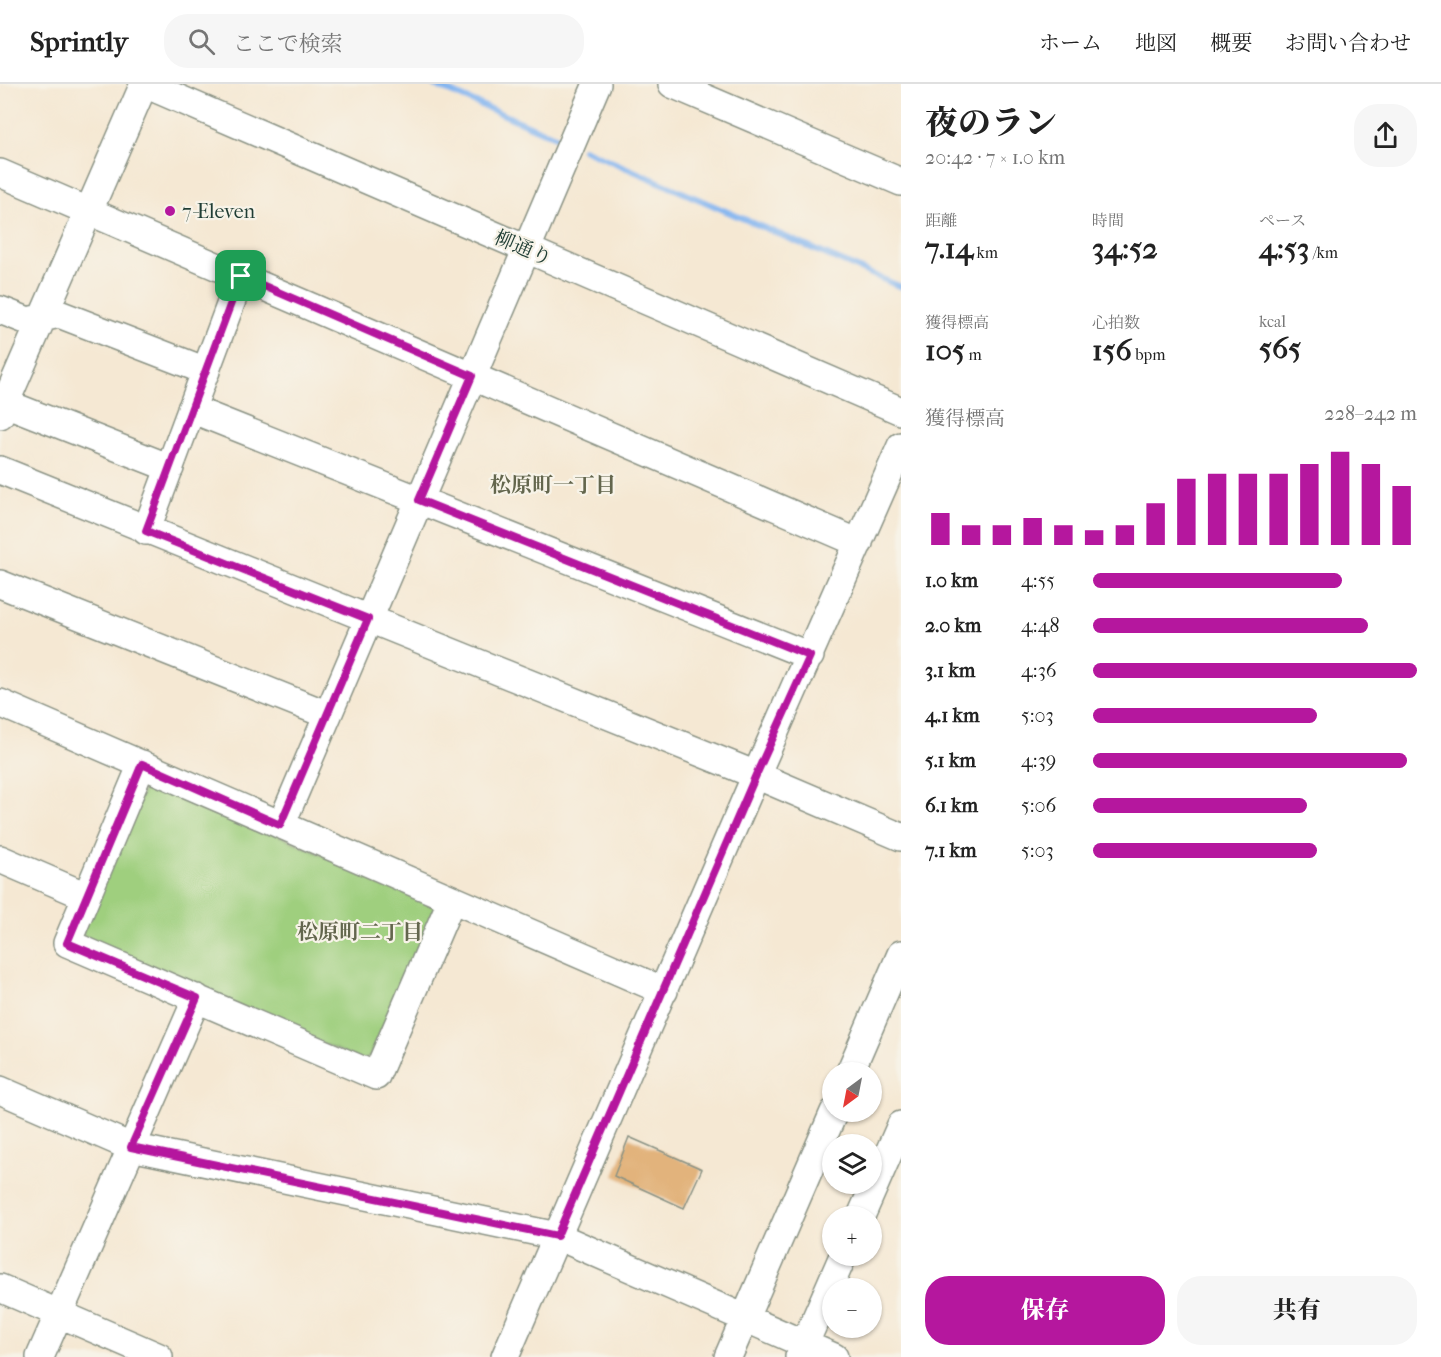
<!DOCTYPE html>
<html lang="ja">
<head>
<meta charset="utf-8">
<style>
  body { margin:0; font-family:"IM FELL French Canon","Noto Serif JP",serif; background:#f6f6f6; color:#222; height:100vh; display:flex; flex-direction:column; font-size:22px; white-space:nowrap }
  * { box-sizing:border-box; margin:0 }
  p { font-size:20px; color:#767676 }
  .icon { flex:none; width:33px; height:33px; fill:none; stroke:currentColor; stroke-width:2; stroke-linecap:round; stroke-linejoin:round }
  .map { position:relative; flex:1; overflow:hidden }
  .panel { display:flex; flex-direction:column; background:#fff; width:540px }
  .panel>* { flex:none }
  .needle { width:39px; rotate:212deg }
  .controls { position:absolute; left:822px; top:978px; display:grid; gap:12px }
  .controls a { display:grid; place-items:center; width:60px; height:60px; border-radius:50%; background:#fff; box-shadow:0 2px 4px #0004; font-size:30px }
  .pin { position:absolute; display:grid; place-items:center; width:51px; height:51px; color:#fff; margin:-26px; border-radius:12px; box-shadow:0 3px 9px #0006 }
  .round { display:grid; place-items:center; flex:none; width:63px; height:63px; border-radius:24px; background:#f6f6f6 }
  .headline { display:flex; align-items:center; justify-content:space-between; height:102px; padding:0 24px }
  h1 { font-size:33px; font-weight:800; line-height:45px }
  .stats { display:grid; grid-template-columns:repeat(3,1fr); gap:9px; height:102px; padding:6px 24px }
  .stats div { display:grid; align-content:center }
  .stats b { font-size:30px; font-weight:800 }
  .stats small { font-size:16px; font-weight:400 }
  .stats p { font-size:16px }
  .chart { height:168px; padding:12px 24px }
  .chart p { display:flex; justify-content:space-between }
  .chart svg { width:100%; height:108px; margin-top:6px; stroke:#b5179e; stroke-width:6 }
  .action { display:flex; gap:12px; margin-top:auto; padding:12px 24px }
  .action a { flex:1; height:69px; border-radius:24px; background:#b5179e; color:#fff; font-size:24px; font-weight:800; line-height:69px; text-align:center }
  .action a+a { background:#f6f6f6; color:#222 }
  ul { padding:0 24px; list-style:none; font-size:20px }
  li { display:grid; grid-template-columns:96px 72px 1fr; align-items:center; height:45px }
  li i { height:15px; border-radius:8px; background:#b5179e }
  header { display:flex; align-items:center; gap:36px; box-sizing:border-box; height:84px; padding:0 30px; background:#fff; border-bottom:2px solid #e0e0e0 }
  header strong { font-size:28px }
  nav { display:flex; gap:33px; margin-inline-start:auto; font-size:21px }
  .search { width:420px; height:54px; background:#f6f6f6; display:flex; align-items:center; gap:15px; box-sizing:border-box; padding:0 21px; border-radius:24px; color:#767676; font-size:22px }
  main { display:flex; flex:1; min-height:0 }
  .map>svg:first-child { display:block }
  .green { fill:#9fcf7e; stroke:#5f8659; stroke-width:1.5 }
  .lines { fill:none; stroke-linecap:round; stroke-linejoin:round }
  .stream { stroke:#83b5f0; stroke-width:6 }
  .building { fill:#e2b37b }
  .minor-casing { stroke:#8a9284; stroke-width:30 }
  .minor { stroke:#fff; stroke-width:27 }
  .route-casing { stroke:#fff; stroke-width:12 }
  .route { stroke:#b5179e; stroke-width:8 }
  .poi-dot { fill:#b5179e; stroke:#f7f3e8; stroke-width:2 }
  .labels { text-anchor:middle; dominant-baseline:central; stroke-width:4.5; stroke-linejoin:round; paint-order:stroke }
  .poi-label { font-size:20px; fill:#1f3d34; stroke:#f7f3e8; text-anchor:start }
  .street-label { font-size:20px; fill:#1f3d34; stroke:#f7f3e8 }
  .neighbourhood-label { font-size:21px; font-weight:bold; fill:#63664d; stroke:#f7f3e8 }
</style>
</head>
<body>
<header>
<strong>Sprintly</strong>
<div class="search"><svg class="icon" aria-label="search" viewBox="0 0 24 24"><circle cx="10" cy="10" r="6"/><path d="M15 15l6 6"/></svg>ここで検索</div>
<nav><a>ホーム</a><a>地図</a><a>概要</a><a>お問い合わせ</a></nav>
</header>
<main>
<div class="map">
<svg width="901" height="1273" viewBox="0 0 901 1273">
  <rect width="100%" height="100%" fill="#f7f3e8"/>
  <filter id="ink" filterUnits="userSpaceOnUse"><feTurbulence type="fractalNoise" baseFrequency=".0167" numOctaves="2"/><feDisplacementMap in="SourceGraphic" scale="12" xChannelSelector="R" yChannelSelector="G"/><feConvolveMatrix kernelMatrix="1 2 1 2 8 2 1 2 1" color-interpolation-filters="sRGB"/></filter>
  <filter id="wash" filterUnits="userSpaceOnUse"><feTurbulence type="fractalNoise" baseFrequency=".008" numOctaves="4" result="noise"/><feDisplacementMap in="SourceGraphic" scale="24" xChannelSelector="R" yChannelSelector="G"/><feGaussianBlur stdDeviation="1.35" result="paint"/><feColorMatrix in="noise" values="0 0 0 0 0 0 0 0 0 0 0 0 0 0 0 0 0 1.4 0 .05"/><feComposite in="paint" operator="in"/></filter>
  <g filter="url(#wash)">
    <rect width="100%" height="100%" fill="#f5e8d3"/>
    <path class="green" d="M 149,693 L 437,822 L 371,971 L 362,977 L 86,856 L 81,846 Z"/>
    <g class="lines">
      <path class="stream" d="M 432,0 L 560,55
        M 583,65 L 901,203"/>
    </g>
    <g id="blocks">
      <path class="building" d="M 629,1053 L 702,1085 L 684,1124 L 614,1092 Z"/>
    </g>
  </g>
  <g filter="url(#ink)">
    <use href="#blocks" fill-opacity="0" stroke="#8a9284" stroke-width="1.5"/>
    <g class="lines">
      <defs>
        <path id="minor" d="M 145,0 L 901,327
          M 672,0 L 901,98
          M 0,89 L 859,459
          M 0,226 L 28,237 L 59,230 L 206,287
          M 5,319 L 170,384
          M 191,325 L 810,572
          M 0,331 L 144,0
          M 0,386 L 756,691 L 901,753
          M 146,447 L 241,192
          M 0,500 L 328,631
          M 0,619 L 664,907
          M 142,680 L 67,859 L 376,992 L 452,815
          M 281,741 L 597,0
          M 0,775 L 86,812
          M 850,988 L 901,870
          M 0,1006 L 131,1063 L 557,1152 L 834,1273
          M 861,1132 L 901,1041
          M 0,1204 L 159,1273
          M 40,1273 L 197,914
          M 505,1273 L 756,691 L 901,362
          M 728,1273 L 834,1028
          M 799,1273 L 843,1172"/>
      </defs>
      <use href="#minor" class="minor-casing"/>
      <use href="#minor" class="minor"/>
    </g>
  </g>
  <g class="lines" filter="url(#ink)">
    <defs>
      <path id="route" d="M 241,192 L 472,292 L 419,416 L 810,572 L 756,691 L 557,1152 L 131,1063 L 197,914 L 67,859 L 142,680 L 280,741 L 368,535 L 146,447 Z"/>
    </defs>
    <use href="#route" class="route-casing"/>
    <use href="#route" class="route"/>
  </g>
  <circle class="poi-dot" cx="170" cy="127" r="6"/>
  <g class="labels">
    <g class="poi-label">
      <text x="182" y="127">7-Eleven</text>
    </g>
    <g class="street-label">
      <text transform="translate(523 164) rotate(23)">柳通り</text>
    </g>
    <g class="neighbourhood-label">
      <text x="553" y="401">松原町一丁目</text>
      <text x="360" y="848">松原町二丁目</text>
    </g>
  </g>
</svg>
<div class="controls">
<a><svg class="needle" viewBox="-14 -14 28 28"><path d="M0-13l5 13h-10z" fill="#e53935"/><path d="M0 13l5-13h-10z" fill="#767676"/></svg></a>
<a><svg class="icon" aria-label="layers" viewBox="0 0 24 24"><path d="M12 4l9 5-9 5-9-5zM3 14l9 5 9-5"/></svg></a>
<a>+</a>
<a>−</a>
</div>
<div class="pin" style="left:241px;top:192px;background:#1e9e55"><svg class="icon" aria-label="arrive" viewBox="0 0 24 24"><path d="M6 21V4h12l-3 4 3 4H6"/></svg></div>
</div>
<section class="panel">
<div class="headline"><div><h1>夜のラン</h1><p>20:42 · 7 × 1.0 km</p></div><a class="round"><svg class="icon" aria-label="share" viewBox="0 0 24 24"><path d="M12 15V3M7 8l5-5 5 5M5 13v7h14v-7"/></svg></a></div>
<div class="stats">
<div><p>距離</p><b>7.14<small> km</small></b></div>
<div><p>時間</p><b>34:52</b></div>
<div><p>ペース</p><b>4:53<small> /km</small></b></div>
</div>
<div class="stats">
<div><p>獲得標高</p><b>105<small> m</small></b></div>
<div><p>心拍数</p><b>156<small> bpm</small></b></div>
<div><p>kcal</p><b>565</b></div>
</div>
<div class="chart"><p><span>獲得標高</span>228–242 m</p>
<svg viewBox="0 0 160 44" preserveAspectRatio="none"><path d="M5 44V31M15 44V36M25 44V36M35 44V33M45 44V36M55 44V38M65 44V36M75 44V27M85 44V17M95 44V15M105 44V15M115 44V15M125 44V11M135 44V6M145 44V11M155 44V20"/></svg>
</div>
<ul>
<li><b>1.0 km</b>4:55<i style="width:77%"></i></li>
<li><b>2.0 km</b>4:48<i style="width:85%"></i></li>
<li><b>3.1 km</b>4:36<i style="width:100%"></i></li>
<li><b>4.1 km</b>5:03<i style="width:69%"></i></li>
<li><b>5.1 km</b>4:39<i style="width:97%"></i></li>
<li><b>6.1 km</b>5:06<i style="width:66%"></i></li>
<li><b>7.1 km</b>5:03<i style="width:69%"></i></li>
</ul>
<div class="action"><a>保存</a><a>共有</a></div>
</section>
</main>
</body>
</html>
